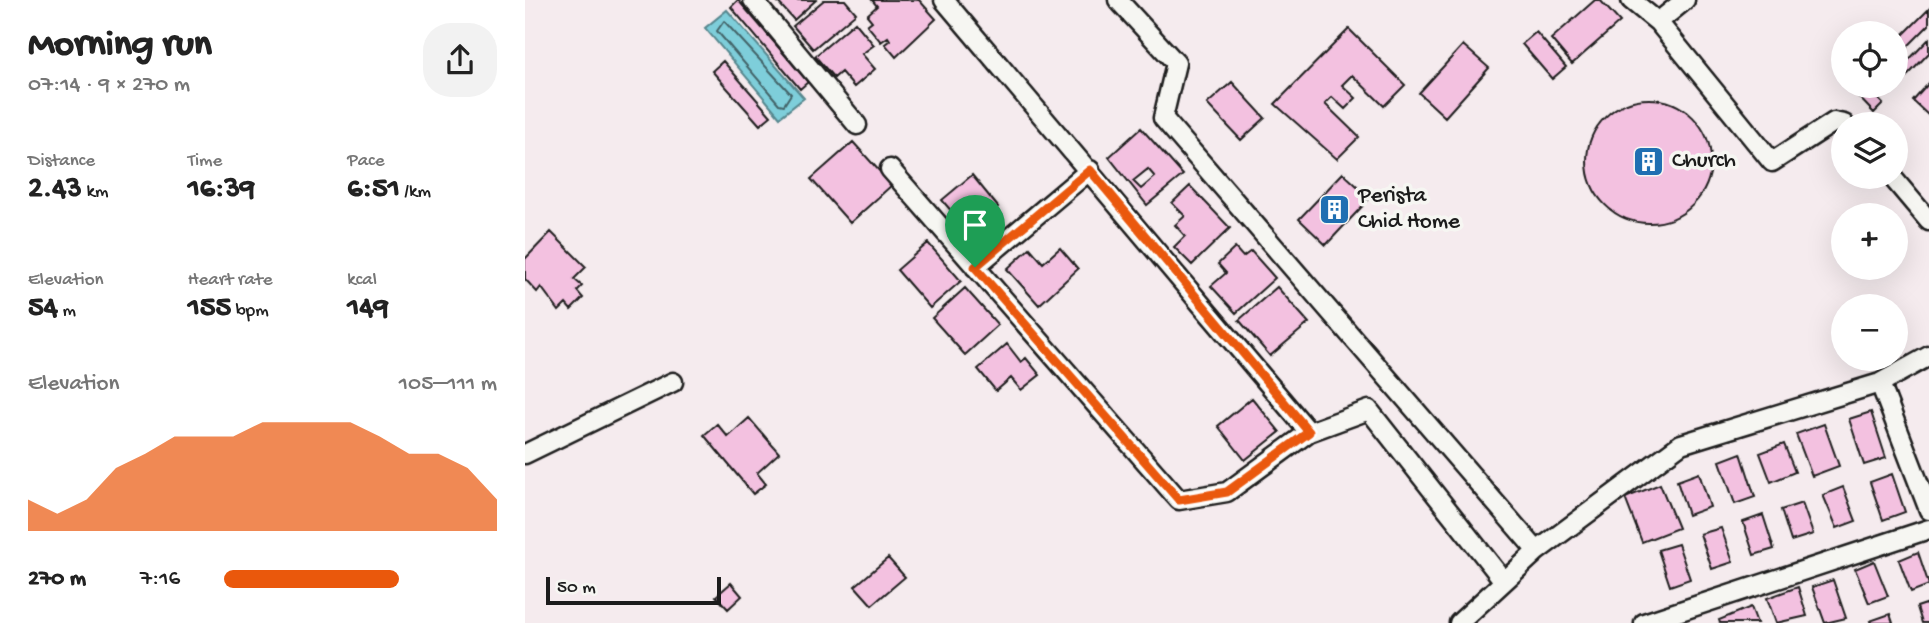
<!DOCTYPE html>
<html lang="en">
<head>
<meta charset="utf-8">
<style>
  body { margin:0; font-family:"Gochi Hand",sans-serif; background:#f2f2f2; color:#222; height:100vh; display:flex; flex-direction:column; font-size:26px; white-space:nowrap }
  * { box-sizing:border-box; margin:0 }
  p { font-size:23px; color:#767676 }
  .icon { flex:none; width:38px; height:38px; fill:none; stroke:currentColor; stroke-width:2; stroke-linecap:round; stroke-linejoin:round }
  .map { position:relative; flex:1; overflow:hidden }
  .drawer { display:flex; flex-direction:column; background:#fff; width:525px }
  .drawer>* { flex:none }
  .controls { position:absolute; left:1306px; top:21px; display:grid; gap:14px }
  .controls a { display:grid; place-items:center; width:77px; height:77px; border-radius:50%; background:#fff; box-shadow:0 7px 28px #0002; font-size:35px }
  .scale { position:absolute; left:21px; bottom:18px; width:175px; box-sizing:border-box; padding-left:7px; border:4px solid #1c1c1c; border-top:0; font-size:19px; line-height:24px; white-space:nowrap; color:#1c1c1c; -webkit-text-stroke:5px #f6f6f2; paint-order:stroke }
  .pin { position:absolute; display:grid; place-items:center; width:60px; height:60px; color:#fff; margin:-72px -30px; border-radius:50% 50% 50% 0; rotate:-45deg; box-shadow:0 0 7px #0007 }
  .pin .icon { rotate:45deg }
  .round { display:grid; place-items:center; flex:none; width:74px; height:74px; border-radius:28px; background:#f2f2f2 }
  .headline { display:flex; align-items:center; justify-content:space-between; height:119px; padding:0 28px }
  h1 { font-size:38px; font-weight:800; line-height:52px }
  .stats { display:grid; grid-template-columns:repeat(3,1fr); gap:10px; height:119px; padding:7px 28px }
  .stats div { display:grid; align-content:center }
  .stats b { font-size:30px; font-weight:800 }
  .stats small { font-size:19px; font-weight:400 }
  .stats p { font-size:19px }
  .chart { height:196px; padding:14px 28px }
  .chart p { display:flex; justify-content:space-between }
  .chart svg { width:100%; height:126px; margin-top:7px; fill:#ea580c; opacity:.7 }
  ul { padding:0 28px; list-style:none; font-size:23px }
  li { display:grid; grid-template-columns:112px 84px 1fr; align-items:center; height:52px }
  li i { height:18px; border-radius:9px; background:#ea580c }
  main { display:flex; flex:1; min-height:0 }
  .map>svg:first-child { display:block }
  .water { fill:#7eceda; stroke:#57878e; stroke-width:2 }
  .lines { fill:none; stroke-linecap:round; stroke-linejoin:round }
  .shore { stroke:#436368; stroke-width:2 }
  .building { fill:#f3c1e0; stroke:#1c1c1c; stroke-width:2; fill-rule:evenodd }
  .minor-casing { stroke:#1c1c1c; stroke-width:23 }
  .minor { stroke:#f6f6f2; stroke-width:18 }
  .route-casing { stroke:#fff; stroke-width:14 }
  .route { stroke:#ea580c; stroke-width:9 }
  .labels { text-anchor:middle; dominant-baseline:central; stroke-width:7; stroke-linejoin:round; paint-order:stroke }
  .poi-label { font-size:23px; fill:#1c1c1c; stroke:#f6f6f2; text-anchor:start }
</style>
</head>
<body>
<main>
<section class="drawer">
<div class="headline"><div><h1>Morning run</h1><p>07:14 · 9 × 270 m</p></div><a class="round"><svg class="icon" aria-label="share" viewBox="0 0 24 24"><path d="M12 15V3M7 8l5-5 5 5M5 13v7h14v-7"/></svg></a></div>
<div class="stats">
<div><p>Distance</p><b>2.43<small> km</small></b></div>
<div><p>Time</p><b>16:39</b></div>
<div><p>Pace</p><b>6:51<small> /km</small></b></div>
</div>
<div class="stats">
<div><p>Elevation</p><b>54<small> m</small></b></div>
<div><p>Heart rate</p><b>155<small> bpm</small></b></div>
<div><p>kcal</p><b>149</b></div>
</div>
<div class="chart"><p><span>Elevation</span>105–111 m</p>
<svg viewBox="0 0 160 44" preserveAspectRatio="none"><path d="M0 44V33L10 38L20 33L30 22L40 17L50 11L60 11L70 11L80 6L90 6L100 6L110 6L120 11L130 17L140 17L150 22L160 33V44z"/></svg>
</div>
<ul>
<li><b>270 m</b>7:16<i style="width:64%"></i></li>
</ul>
</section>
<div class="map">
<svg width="1404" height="623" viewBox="0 0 1404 623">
  <rect width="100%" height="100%" fill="#f5ebee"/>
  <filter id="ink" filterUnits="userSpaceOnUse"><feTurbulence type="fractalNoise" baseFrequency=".0143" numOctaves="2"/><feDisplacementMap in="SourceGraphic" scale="14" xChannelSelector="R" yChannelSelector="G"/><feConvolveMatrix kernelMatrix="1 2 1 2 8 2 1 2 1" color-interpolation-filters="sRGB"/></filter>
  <g filter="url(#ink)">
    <path class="water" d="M 202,10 L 279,98 L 255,117 L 180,28 Z"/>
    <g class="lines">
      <path class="shore" d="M 199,21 L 266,94 L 259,105 L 254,104 L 192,31 Z"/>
    </g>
    <path class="building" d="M 213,0 L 283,82 L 275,89 L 206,7 Z
      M 251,0 L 291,0 L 269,20 Z
      M 299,0 L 320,0 L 331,13 L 288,49 L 268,26 Z
      M 347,0 L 394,0 L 411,19 L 371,57 L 360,44 L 365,40 L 363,37 L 356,42 L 342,25 L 347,21 L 342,15 L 352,6 Z
      M 1070,0 L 1075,0 L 1095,22 L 1047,64 L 1026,39 Z
      M 1404,9 L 1404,25 L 1370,59 L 1370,43 Z
      M 330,22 L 349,45 L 337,54 L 350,69 L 329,87 L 316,72 L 309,78 L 290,56 Z
      M 824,29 L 880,85 L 859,106 L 827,75 L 817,85 L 831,98 L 820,109 L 807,97 L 800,104 L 834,137 L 812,159 L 750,104 Z
      M 1011,32 L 1041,67 L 1027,79 L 997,44 Z
      M 1404,39 L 1404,53 L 1365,94 L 1357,87 L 1370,86 L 1370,74 Z
      M 938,45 L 964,68 L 920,117 L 894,93 Z
      M 198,61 L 246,116 L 235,125 L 187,71 Z
      M 707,82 L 740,118 L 716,140 L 682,104 Z
      M 1404,83 L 1404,116 L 1388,101 Z
      M 1332,86 L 1341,86 L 1358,104 L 1349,113 L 1327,90 Z
      M1062 161a62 62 0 1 1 124 0a62 62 0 1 1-124 0Z
      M 616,128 L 658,175 L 622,205 L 584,157 ZM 623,169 L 630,177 L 616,189 L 608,181 Z
      M 328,142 L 367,185 L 325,223 L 286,179 Z
      M 818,173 L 845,198 L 801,245 L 774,219 Z
      M 447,175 L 473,207 L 444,232 L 417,200 Z
      M 665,186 L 705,228 L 667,265 L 649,247 L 660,236 L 650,225 L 660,216 L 647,203 Z
      M 26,232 L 61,267 L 49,279 L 57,286 L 52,291 L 58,298 L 46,310 L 41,304 L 34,311 L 16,287 L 12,292 L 0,279 L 0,259 Z
      M 403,243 L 436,281 L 405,308 L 372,270 Z
      M 505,248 L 518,263 L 535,248 L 553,269 L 514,305 L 482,269 Z
      M 710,248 L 718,257 L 726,251 L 750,278 L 711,313 L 686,286 L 701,273 L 693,264 Z
      M 752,287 L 784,323 L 745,356 L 714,320 Z
      M 440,288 L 473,325 L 440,355 L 407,318 Z
      M 482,344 L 496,362 L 501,358 L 515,375 L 496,390 L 486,378 L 471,391 L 453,369 Z
      M 727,398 L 755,432 L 720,460 L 693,426 Z
      M 1346,412 L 1361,458 L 1339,465 L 1324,419 Z
      M 224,418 L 254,453 L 232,473 L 241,484 L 228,494 L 179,435 L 192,424 L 203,437 Z
      M 1299,424 L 1314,466 L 1287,476 L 1271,434 Z
      M 1259,444 L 1270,472 L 1246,482 L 1235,453 Z
      M 1216,453 L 1230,497 L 1210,504 L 1195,461 Z
      M 1174,473 L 1185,507 L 1163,515 L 1152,481 Z
      M 1367,474 L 1380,512 L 1358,520 L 1345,482 Z
      M 1135,484 L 1153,528 L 1117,542 L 1100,498 Z
      M 1318,487 L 1331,521 L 1312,528 L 1298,495 Z
      M 1277,503 L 1288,534 L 1266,541 L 1256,510 Z
      M 1238,515 L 1249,549 L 1229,555 L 1218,522 Z
      M 1196,528 L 1208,562 L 1187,569 L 1175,534 Z
      M 1153,544 L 1165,579 L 1145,586 L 1133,550 Z
      M 1393,552 L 1404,585 L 1386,592 L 1374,560 Z
      M 363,558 L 380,577 L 347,605 L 330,586 Z
      M 1349,561 L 1363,596 L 1344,603 L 1330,569 Z
      M 1308,580 L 1321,618 L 1300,623 L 1287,587 Z
      M 206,583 L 217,596 L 203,609 L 191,596 Z
      M 1273,587 L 1282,616 L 1251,623 L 1242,598 Z
      M 1404,603 L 1404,623 L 1397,623 L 1392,607 Z
      M 1226,607 L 1232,623 L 1195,623 L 1194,620 Z
      M 1365,614 L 1368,623 L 1346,623 L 1345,621 Z"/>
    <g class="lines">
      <defs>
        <path id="minor" d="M 228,0 L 332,125
          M 419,0 L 784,432 L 844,410 L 978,580
          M 593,0 L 651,63 L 638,118 L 1012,551
          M 1106,0 L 1133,22 L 1247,162 L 1309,122 L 1319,124
          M 1133,22 L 1160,0
          M 365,169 L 654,500 L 702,492 L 784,432
          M 1367,177 L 1404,221
          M 450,267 L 565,170
          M 1355,383 L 1404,510
          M 0,454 L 148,382
          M 934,623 L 1012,551 L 1156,444 L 1355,383 L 1404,356
          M 1119,623 L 1404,529"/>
      </defs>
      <use href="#minor" class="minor-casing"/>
      <use href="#minor" class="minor"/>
    </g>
  </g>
  <g class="lines" filter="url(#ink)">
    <defs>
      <path id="route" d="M 565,170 L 784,432 L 702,492 L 654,500 L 450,267 Z"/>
    </defs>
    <use href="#route" class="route-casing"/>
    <use href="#route" class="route"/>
  </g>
  <defs>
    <symbol id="building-square" viewBox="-11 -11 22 22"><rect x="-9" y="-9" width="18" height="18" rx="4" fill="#1f6fb2" stroke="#f6f6f2"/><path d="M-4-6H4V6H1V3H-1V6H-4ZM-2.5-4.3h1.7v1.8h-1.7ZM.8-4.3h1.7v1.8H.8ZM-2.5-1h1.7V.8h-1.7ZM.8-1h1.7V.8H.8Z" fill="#fff"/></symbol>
  </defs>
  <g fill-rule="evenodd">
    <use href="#building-square" x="1106" y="144" width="35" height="35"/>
    <use href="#building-square" x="792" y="192" width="35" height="35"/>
  </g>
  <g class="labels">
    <g class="poi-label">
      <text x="1147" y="161">Church</text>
      <text x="833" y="196">Perista<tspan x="833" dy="26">Chid Home</tspan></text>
    </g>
  </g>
</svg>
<div class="controls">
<a><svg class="icon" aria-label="locate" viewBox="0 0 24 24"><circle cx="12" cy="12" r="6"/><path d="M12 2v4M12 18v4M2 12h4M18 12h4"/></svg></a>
<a><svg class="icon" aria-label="layers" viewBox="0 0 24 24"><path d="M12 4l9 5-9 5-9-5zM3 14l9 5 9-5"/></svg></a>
<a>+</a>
<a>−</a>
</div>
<div class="scale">50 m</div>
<div class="pin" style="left:450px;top:267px;background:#1e9e55"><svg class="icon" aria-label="arrive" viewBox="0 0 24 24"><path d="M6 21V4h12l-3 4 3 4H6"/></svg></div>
</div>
</main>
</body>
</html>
